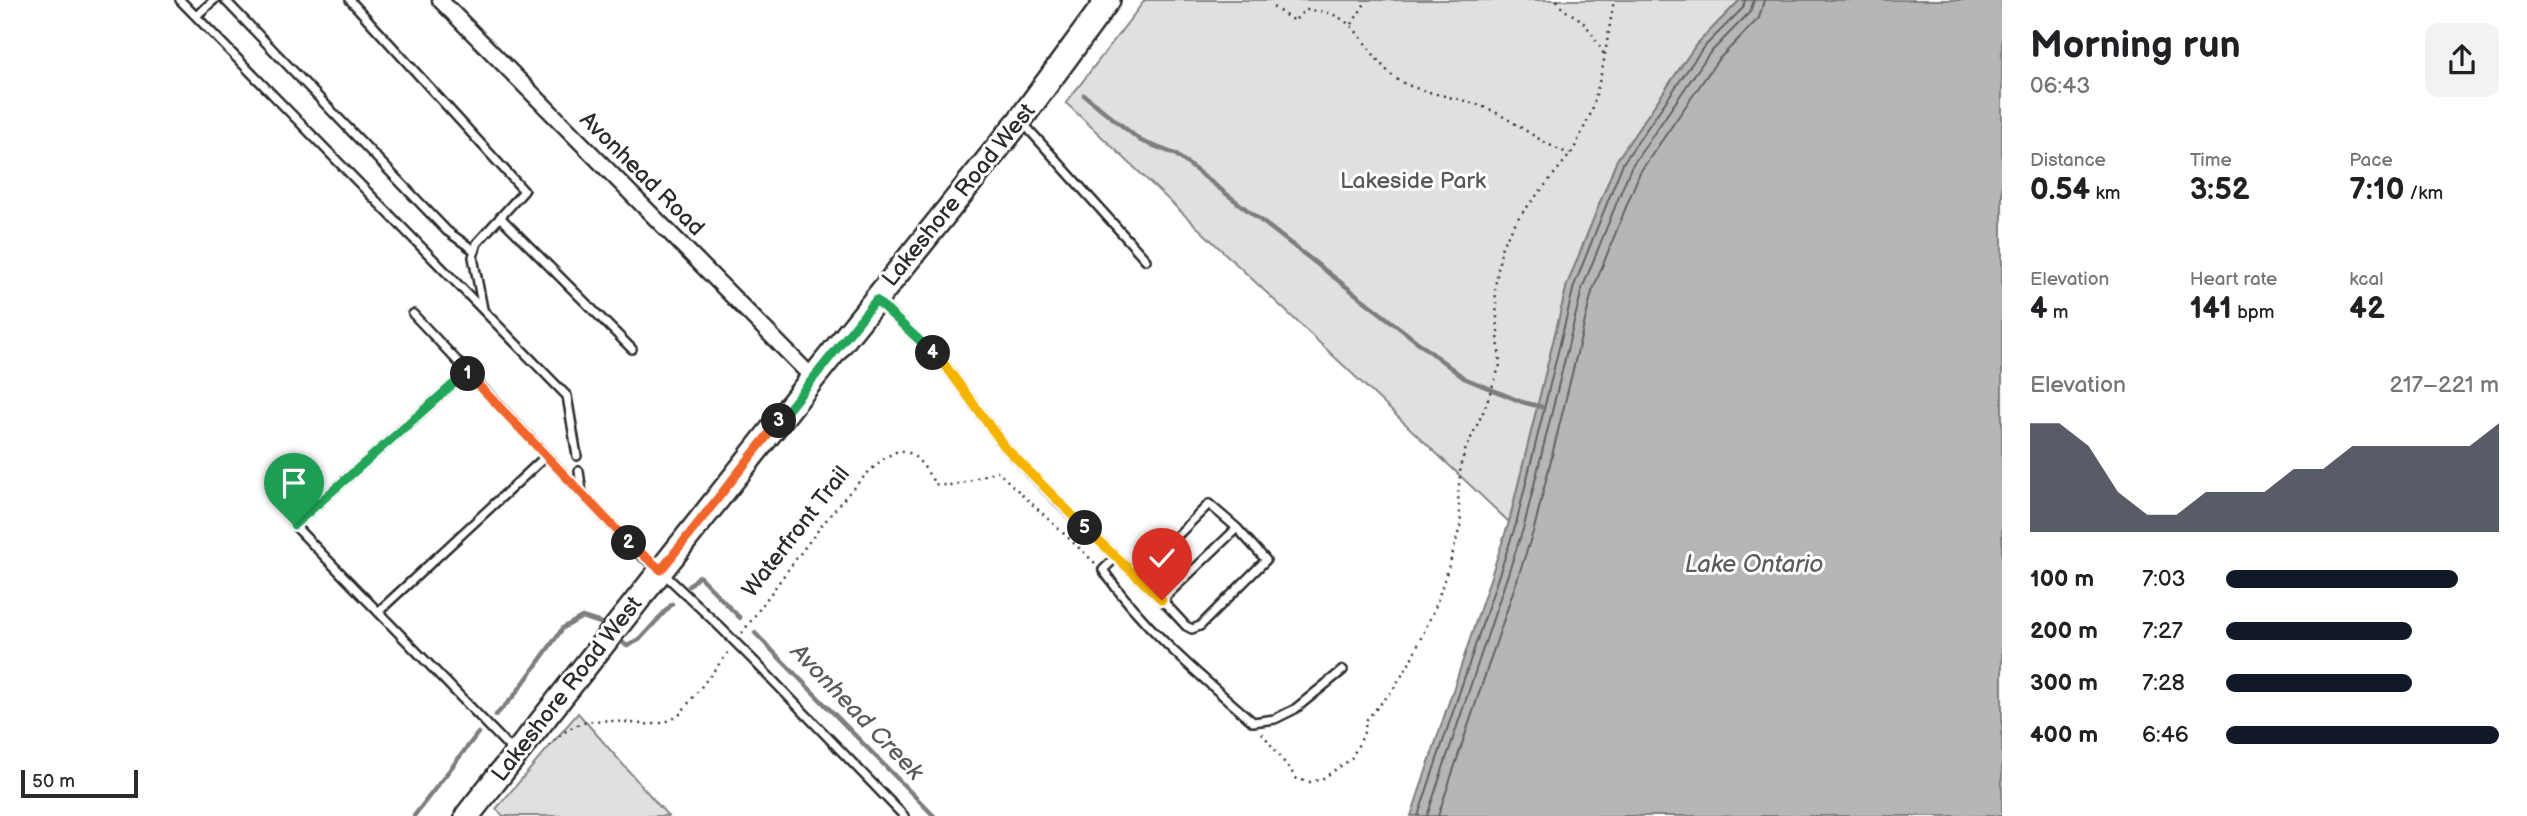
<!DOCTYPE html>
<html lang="en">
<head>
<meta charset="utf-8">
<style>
  body { margin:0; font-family:"Balsamiq Sans",sans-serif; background:#f2f2f2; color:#202124; height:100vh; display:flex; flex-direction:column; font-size:26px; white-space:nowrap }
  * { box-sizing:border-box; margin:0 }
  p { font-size:23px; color:#757577 }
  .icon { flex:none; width:38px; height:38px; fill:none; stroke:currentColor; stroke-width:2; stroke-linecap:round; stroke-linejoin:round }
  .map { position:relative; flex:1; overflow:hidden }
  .drawer { display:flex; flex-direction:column; background:#fff; width:525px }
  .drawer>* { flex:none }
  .scale { position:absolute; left:21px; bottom:18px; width:117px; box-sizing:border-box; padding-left:7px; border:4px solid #2b2b2b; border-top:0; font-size:19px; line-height:24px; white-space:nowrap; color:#2b2b2b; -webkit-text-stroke:5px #fff; paint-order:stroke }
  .pin { position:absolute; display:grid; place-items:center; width:60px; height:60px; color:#fff; margin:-72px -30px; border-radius:50% 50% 50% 0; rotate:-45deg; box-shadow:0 0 7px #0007 }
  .pin .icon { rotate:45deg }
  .km { position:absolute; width:35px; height:35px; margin:-18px; border-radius:50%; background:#222; color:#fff; font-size:19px; line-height:35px; text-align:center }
  .round { display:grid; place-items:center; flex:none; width:74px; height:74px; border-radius:14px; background:#f2f2f2 }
  .overview { display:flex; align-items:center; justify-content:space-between; height:119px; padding:0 28px }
  h1 { font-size:38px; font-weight:700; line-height:52px }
  .figures { display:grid; grid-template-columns:repeat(3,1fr); gap:10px; height:119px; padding:7px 28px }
  .figures div { display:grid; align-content:center }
  .figures b { font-size:30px; font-weight:700 }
  .figures small { font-size:19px; font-weight:400 }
  .figures p { font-size:19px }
  .chart { height:196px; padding:14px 28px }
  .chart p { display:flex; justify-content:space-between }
  .chart svg { width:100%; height:126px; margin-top:7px; fill:#111827; opacity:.7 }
  ul { padding:0 28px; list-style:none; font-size:23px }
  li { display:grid; grid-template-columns:112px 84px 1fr; align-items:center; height:52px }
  li i { height:18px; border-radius:9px; background:#111827 }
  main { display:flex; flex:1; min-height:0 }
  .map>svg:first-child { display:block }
  .green { fill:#e0e0e0; stroke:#868686; stroke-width:2 }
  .water { fill:#b6b6b6; stroke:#7e7e7e; stroke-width:2 }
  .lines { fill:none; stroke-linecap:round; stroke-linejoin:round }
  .shore { stroke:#636363; stroke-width:2 }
  .stream { stroke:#7e7e7e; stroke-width:4.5 }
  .service-casing { stroke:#2b2b2b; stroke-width:12 }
  .minor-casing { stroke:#2b2b2b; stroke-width:19 }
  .primary-casing { stroke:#2b2b2b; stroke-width:28 }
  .path { stroke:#2b2b2b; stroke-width:2.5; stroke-dasharray:2 5; stroke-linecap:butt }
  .service { stroke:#fff; stroke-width:7 }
  .minor { stroke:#fff; stroke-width:14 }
  .primary { stroke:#fff; stroke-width:23 }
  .service-bridge-casing { stroke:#2b2b2b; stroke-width:12; stroke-linecap:butt }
  .service-bridge { stroke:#fff; stroke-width:7 }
  .split-1-casing { stroke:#fff; stroke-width:14 }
  .split-2-casing { stroke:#fff; stroke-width:14 }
  .split-3-casing { stroke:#fff; stroke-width:14 }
  .split-4-casing { stroke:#fff; stroke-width:14 }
  .split-5-casing { stroke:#fff; stroke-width:14 }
  .split-6-casing { stroke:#fff; stroke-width:14 }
  .split-1 { stroke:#22a559; stroke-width:9 }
  .split-2 { stroke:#f0652b; stroke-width:9 }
  .split-3 { stroke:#f0652b; stroke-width:9 }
  .split-4 { stroke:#22a559; stroke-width:9 }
  .split-5 { stroke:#f5b400; stroke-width:9 }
  .split-6 { stroke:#f5b400; stroke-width:9 }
  .labels { text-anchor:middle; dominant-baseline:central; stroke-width:6; stroke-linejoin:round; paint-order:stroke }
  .street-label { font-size:23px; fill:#2b2b2b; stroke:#fff }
  .park-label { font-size:23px; fill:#585858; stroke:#fff }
  .water-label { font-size:24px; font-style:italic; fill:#5c5c5c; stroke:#fff }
</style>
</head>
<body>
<main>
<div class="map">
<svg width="2002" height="816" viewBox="0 0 2002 816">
  <rect width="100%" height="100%" fill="#fff"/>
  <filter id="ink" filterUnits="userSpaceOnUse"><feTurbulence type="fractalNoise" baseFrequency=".0143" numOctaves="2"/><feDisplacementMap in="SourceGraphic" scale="14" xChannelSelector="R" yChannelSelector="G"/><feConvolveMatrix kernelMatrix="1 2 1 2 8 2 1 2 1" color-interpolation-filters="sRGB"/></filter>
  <g filter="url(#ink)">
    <path class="green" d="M 1145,0 L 1740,0 L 1696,45 L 1617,160 L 1567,285 L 1509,522 L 1066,103 Z
      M 578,713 L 668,816 L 503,816 L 496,809 Z"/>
    <path class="water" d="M 1740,0 L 2002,0 L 2002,816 L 1411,816 L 1509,522 L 1567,285 L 1617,160 L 1696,45 Z"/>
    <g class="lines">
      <path class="shore" d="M 1418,816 L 1516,524 L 1574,286 L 1623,163 L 1702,49 L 1743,8 L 1745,0
        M 1427,816 L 1524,526 L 1582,289 L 1631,167 L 1708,55 L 1750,12 L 1754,0
        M 1438,816 L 1534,529 L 1592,292 L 1640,172 L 1717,61 L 1759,18 L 1764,0"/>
      <path class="stream" d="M 1084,95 L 1141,141 L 1175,154 L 1464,378 L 1522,402 L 1542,407
        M 689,586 L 699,576 L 740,618
        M 755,633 L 934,816
        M 622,642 L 627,646 L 639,640 L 672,604
        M 496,715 L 514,696 L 563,628 L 582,617 L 601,623
        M 414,816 L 478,733"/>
      <defs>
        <path id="service" d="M 180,0 L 567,396 L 577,456
          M 225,0 L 447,231 L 475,251
          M 350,0 L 524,191 L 477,243 L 473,257 L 483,309
          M 196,16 L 214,0
          M 1023,123 L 1146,260
          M 500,217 L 632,349
          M 879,302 L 945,365 L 1005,447 L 1063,507 L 1162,600 L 1186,626 L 1192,629 L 1200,626 L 1266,560 L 1237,528
          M 413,314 L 639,554 L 661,571 L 718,625
          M 467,372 L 294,525 L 513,751
          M 579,471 L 582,493
          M 1116,557 L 1103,570 C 1144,629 1199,675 1253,722 L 1275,719 L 1295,709 L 1343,670
          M 1137,576 L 1209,504 L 1237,528 L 1162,600
          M 378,612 L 546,456
          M 755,662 L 904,816"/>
        <path id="minor" d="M 440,0 L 813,378"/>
        <path id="primary" d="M 467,816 L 813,378 L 1020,120 L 1108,0"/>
      </defs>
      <use href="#service" class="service-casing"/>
      <use href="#minor" class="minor-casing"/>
      <use href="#primary" class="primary-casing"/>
      <path class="path" d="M 1557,0 C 1562,11 1569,12 1578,18 C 1590,27 1597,43 1605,56
        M 1273,7 L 1294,21 L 1305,10 C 1359,10 1360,48 1394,77 C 1412,92 1458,97 1481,106 C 1513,118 1538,143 1570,154
        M 1352,24 L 1367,0
        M 742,633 C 765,603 869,449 902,451 C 917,452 928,473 935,484 C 958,489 975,477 997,471 L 1095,563
        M 1262,733 L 1297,779 L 1310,782 L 1322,779 L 1351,759 L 1363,736 L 1367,719 L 1392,691 L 1408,666 L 1435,608 L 1452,556 L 1461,523 L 1458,495 L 1461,464 L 1465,451 L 1484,410 L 1500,365 L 1495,287 L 1502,245 L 1519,217 L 1573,151 L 1592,111 L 1603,66 L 1614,0
        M 549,746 C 596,693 642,744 680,714 L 730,650"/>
      <use href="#service" class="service"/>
      <use href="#minor" class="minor"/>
      <use href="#primary" class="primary"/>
      <defs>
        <path id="service-bridge" d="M 718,625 L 755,662"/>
      </defs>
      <use href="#service-bridge" class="service-bridge-casing"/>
      <use href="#service-bridge" class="service-bridge"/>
    </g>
  </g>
  <g class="lines" filter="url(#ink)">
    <defs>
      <path id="split-1" d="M 294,525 L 467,372 L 468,374"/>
      <path id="split-2" d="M 468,374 L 629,543"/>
      <path id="split-3" d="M 629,543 L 661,570 L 779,421"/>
      <path id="split-4" d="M 779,421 L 876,300 L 933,353"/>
      <path id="split-5" d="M 933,353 L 945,365 L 1005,447 L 1085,528"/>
      <path id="split-6" d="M 1085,528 L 1162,600"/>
    </defs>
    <use href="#split-1" class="split-1-casing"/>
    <use href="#split-2" class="split-2-casing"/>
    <use href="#split-3" class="split-3-casing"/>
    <use href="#split-4" class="split-4-casing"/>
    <use href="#split-5" class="split-5-casing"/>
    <use href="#split-6" class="split-6-casing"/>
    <use href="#split-1" class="split-1"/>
    <use href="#split-2" class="split-2"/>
    <use href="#split-3" class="split-3"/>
    <use href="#split-4" class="split-4"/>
    <use href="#split-5" class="split-5"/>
    <use href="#split-6" class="split-6"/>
  </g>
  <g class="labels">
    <g class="street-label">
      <text transform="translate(642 174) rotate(45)">Avonhead Road</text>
      <text transform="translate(959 195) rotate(-51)">Lakeshore Road West</text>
      <text transform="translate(796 532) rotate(-52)">Waterfront Trail</text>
      <text transform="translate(567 689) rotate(-52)">Lakeshore Road West</text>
    </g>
    <g class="park-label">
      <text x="1413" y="181">Lakeside Park</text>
    </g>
    <g class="water-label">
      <text x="1754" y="564">Lake Ontario</text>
      <text transform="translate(857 712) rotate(46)">Avonhead Creek</text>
    </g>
  </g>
</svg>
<div class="scale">50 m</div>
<div class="pin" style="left:294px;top:525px;background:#1e9e55"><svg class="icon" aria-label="arrive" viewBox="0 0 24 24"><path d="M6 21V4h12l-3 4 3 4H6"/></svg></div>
<div class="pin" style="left:1162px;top:600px;background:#d93025"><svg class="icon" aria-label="check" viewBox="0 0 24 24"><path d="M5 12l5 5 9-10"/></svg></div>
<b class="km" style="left:468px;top:374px">1</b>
<b class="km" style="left:629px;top:543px">2</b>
<b class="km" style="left:779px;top:421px">3</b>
<b class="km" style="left:933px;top:353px">4</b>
<b class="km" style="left:1085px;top:528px">5</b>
</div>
<section class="drawer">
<div class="overview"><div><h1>Morning run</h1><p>06:43</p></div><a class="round"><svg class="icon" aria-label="share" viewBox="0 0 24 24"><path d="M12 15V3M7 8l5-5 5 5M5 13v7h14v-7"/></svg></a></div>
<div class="figures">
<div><p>Distance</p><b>0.54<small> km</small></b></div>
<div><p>Time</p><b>3:52</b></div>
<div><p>Pace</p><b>7:10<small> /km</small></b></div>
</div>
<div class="figures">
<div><p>Elevation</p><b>4<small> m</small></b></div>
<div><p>Heart rate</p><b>141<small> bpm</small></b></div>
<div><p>kcal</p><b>42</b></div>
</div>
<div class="chart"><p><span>Elevation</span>217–221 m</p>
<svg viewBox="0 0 160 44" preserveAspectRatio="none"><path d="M0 44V6L10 6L20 14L30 30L40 38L50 38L60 30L70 30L80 30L90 22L100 22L110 14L120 14L130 14L140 14L150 14L160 6V44z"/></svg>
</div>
<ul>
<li><b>100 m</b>7:03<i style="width:85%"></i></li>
<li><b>200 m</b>7:27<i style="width:68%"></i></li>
<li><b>300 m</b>7:28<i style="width:68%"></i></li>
<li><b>400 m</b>6:46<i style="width:100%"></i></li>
</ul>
</section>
</main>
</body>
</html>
